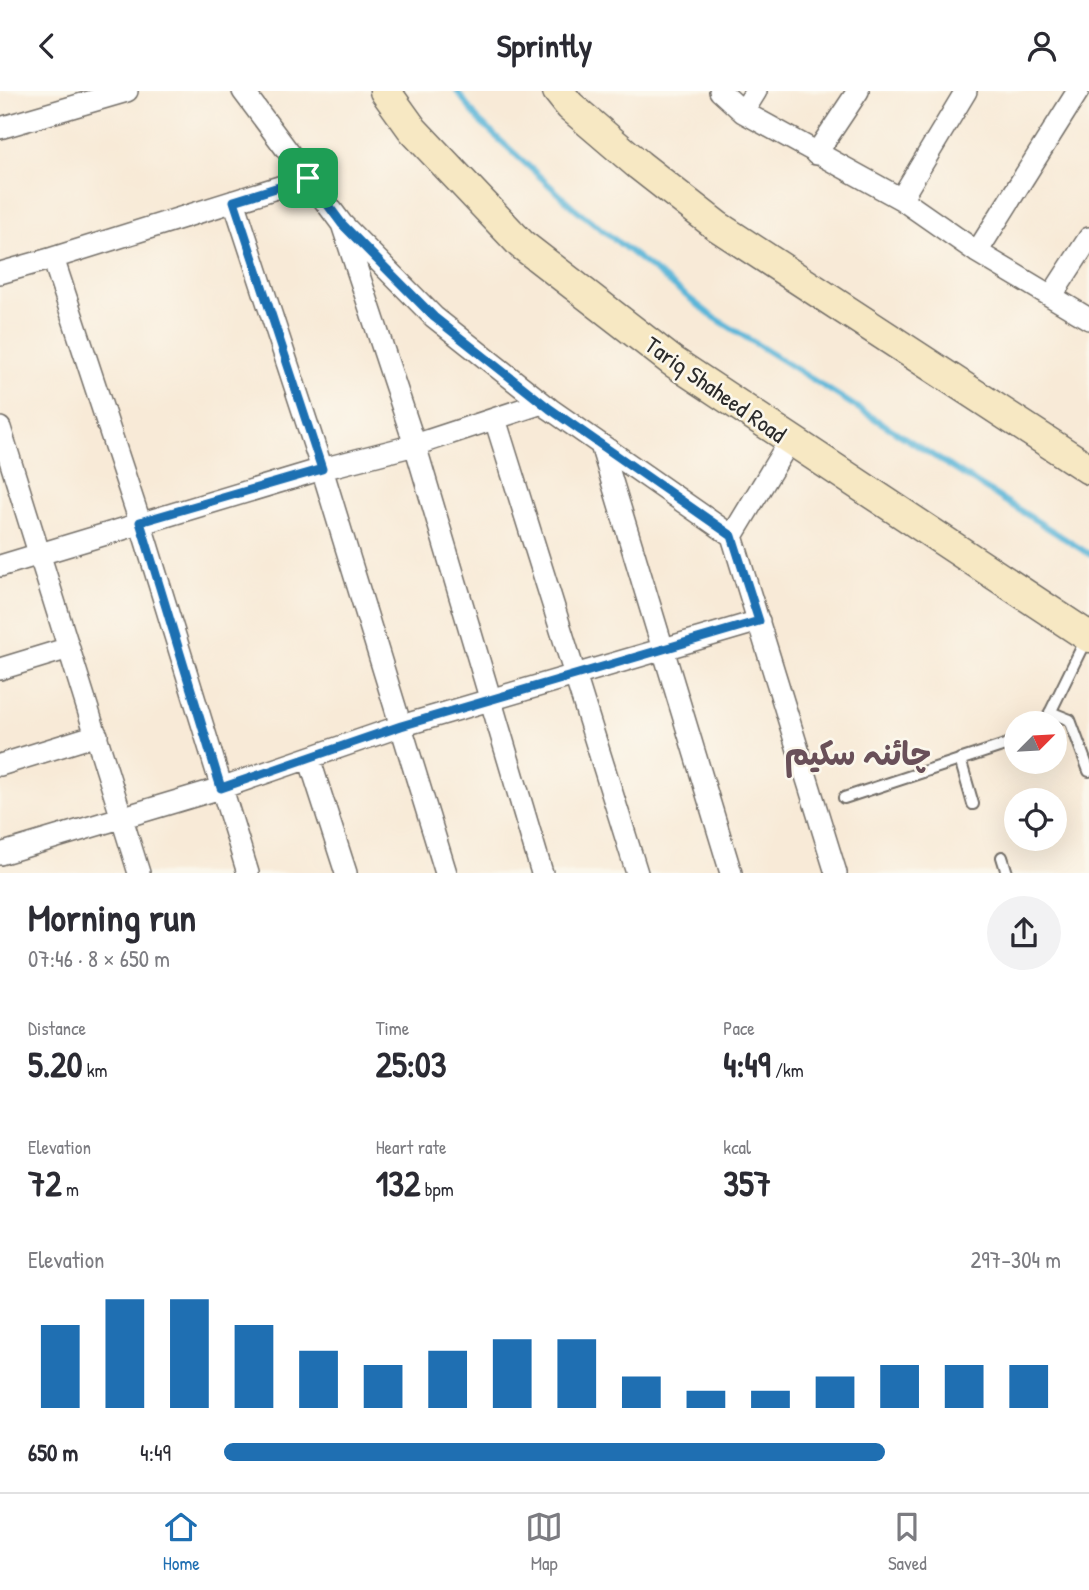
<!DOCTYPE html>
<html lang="en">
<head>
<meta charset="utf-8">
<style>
  body { margin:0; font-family:"Patrick Hand","Playpen Sans Arabic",sans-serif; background:#f2f2f3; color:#2b2b33; height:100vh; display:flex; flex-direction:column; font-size:26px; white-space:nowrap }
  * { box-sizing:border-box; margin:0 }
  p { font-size:23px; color:#7c7c81 }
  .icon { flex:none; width:38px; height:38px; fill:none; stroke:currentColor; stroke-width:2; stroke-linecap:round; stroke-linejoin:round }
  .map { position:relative; height:782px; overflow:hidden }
  .panel { display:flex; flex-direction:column; background:#fff; flex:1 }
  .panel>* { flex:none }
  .needle { width:46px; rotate:66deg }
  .controls { position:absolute; left:1004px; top:620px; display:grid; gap:14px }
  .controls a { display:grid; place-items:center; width:63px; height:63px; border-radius:50%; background:#fff; box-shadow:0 7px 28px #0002; font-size:35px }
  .pin { position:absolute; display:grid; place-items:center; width:60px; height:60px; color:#fff; margin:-30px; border-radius:14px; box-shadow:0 4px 10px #0006 }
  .round { display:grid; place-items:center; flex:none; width:74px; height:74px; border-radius:37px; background:#f2f2f3 }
  .head { display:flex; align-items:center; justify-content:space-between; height:119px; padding:0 28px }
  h1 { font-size:38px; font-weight:700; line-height:52px }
  .metrics { display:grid; grid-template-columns:repeat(3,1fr); gap:10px; height:119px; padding:7px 28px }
  .metrics div { display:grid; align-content:center }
  .metrics b { font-size:35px; font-weight:700 }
  .metrics small { font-size:19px; font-weight:400 }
  .metrics p { font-size:19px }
  .chart { height:196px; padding:14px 28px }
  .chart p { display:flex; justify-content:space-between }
  .chart svg { width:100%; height:126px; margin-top:7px; stroke:#1f6fb2; stroke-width:6 }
  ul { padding:0 28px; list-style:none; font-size:23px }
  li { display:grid; grid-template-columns:112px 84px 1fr; align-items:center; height:52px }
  li i { height:18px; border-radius:9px; background:#1f6fb2 }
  header { display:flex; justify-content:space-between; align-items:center; height:91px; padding:0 28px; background:#fff; font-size:32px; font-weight:700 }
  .menu { display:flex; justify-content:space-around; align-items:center; height:98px; border-top:2px solid #e1e1e2; background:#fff; font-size:19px; color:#7c7c81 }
  .menu a { display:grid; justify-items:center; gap:4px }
  .menu .current { color:#1f6fb2 }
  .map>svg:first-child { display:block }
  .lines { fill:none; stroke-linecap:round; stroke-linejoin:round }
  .stream { stroke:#5ab5d8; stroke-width:6 }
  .lane-casing { stroke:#736e67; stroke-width:14 }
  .street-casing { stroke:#736e67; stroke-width:24 }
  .secondary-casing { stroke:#736e67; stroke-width:33 }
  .lane { stroke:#fff; stroke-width:10 }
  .street { stroke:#fff; stroke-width:21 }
  .secondary { stroke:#f7e8c3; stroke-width:30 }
  .route-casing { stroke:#fff; stroke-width:14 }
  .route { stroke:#1f6fb2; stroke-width:9 }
  .labels { text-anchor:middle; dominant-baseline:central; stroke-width:5; stroke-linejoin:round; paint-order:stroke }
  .street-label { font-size:24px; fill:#2b2b2b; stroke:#fbf7ec }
  .district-label { font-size:32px; font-weight:bold; fill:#695059; stroke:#fbf7ec }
</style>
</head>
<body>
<header><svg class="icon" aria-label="back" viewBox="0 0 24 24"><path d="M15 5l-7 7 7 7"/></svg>Sprintly<svg class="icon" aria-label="person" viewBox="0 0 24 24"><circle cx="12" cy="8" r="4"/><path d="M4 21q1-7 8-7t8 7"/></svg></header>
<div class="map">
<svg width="1089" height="782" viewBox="0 0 1089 782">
  <rect width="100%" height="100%" fill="#fbf7ec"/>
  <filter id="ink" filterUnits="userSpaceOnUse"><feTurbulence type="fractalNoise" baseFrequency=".0143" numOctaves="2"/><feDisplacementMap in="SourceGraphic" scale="14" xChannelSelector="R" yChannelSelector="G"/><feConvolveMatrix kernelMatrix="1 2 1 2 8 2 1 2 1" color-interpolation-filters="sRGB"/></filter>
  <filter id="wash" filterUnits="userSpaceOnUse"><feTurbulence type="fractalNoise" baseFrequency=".00686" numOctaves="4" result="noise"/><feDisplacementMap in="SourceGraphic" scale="28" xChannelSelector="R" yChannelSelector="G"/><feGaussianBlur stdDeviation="1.57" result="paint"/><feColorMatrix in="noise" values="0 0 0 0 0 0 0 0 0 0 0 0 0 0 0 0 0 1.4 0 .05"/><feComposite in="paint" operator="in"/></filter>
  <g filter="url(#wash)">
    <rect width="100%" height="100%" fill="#f8ead7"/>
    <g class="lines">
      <path class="stream" d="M 457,0 L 479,30 L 572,115 L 712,225 L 1089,463"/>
    </g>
  </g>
  <g filter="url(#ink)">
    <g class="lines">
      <defs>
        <path id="lane" d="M 1050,621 L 1070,629 L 1089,680
          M 1045,632 L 1086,548
          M 960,668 L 973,713
          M 844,707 L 1017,650
          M 1002,766 L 1007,782"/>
        <path id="street" d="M 243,0 L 342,133 L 434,226 L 550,318 L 732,445
          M 720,0 L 743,21 L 901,108 L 977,161 L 1089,228
          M 743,21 L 756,0
          M 0,37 L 127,0
          M 816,63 L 858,0
          M 901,108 L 966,0
          M 234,110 L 322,378 L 446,782
          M 342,133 L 415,354 L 542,782
          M 977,161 L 1078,0
          M 0,182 L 53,167
          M 1052,204 L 1089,147
          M 495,328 L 637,782
          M 0,337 L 139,782
          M 790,349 L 732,445 L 836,782
          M 601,354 L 731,782
          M 0,475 L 322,378 L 415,354 L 542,312
          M 0,578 L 69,557
          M 309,667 L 346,782
          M 0,674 L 97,644
          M 0,763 L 221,697 L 401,635 L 759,530
          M 248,782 L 140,431 L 53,167 L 308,87"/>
        <path id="secondary" d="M 385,0 L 413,39 L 521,153 L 672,270 L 1089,546
          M 558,0 L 570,15 L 639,74 L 717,135 L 1089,378"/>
      </defs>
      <use href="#lane" class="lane-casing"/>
      <use href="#street" class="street-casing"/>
      <use href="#secondary" class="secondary-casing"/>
      <use href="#lane" class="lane"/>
      <use href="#street" class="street"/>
      <use href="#secondary" class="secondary"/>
    </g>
  </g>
  <g class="lines" filter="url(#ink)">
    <defs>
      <path id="route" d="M 308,87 L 342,133 L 434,226 L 550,318 L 732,445 L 759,530 L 401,635 L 221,697 L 140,431 L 322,378 L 234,110 Z"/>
    </defs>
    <use href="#route" class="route-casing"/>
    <use href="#route" class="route"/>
  </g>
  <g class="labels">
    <g class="street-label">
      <text transform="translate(716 298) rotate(35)">Tariq Shaheed Road</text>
    </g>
    <g class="district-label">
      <text x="858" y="662">چائنہ سکیم</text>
    </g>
  </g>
</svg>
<div class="controls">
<a><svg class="needle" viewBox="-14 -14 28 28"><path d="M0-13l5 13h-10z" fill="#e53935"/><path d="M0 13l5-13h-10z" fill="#7c7c81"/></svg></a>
<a><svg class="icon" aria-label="locate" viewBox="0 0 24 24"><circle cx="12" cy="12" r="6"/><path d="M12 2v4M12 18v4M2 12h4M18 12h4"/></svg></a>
</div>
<div class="pin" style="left:308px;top:87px;background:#1e9e55"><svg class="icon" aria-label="arrive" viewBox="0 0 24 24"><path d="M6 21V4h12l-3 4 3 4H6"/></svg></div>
</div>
<section class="panel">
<div class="head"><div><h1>Morning run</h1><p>07:46 · 8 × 650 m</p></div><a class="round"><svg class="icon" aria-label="share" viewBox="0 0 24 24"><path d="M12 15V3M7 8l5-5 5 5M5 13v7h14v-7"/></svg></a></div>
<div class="metrics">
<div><p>Distance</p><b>5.20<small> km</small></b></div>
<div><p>Time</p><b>25:03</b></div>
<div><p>Pace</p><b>4:49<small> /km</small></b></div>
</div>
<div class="metrics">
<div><p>Elevation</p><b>72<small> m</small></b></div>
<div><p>Heart rate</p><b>132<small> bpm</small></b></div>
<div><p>kcal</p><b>357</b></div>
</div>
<div class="chart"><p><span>Elevation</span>297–304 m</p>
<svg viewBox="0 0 160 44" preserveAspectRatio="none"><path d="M5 44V15M15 44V6M25 44V6M35 44V15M45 44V24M55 44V29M65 44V24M75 44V20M85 44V20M95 44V33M105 44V38M115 44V38M125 44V33M135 44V29M145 44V29M155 44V29"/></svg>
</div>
<ul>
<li><b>650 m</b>4:49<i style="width:79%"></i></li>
</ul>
</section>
<nav class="menu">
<a class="current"><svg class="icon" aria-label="home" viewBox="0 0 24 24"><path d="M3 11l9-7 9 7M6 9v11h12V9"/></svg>Home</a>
<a><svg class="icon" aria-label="map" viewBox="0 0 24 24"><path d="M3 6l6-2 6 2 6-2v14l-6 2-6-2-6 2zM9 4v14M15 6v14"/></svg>Map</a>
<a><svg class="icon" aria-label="saved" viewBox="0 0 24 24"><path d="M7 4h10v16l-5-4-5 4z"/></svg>Saved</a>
</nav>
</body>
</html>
